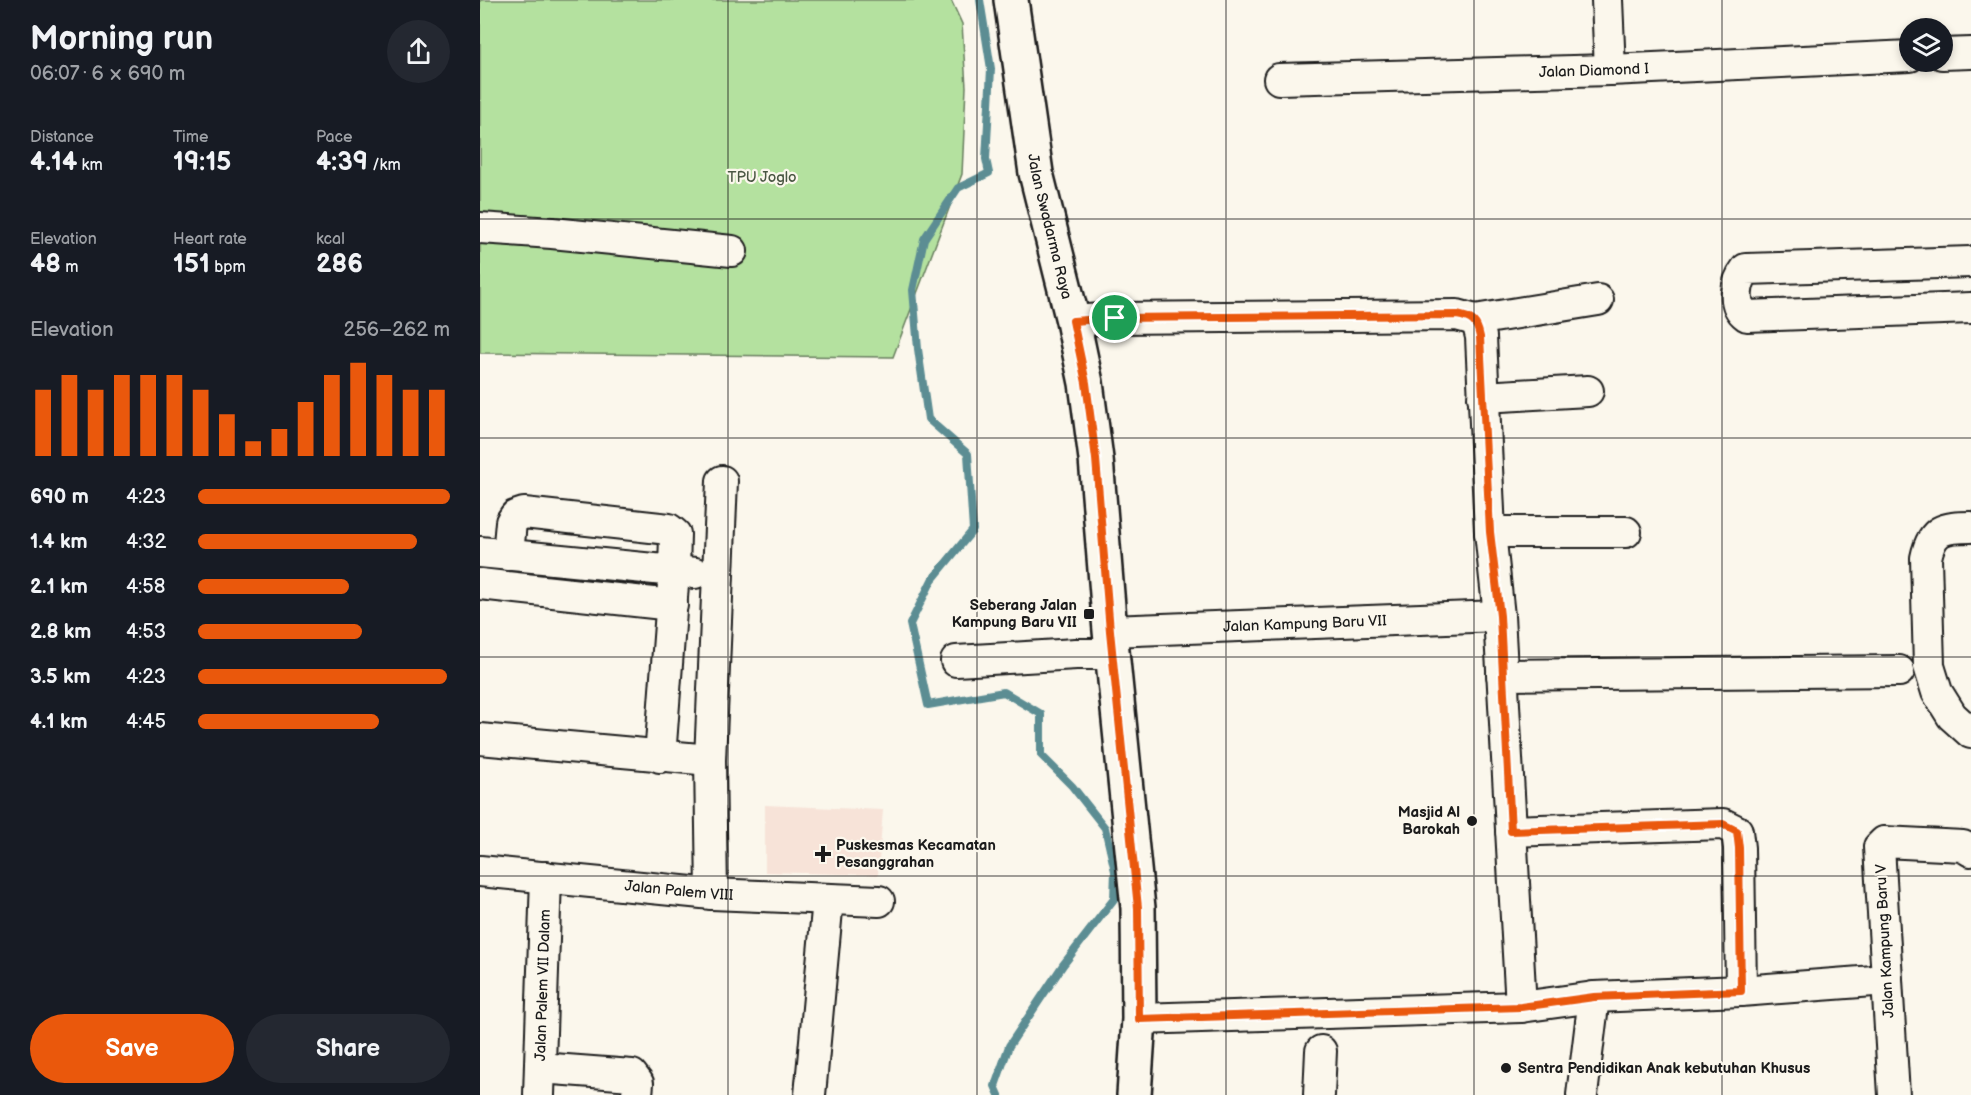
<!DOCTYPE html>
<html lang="en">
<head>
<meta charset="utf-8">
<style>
  body { margin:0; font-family:"Balsamiq Sans",sans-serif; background:#242831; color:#f1f3f6; height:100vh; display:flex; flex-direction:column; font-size:22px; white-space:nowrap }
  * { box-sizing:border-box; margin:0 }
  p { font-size:20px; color:#9ea1a6 }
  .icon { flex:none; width:33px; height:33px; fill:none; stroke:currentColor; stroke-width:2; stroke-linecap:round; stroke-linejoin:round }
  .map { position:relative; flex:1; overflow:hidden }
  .drawer { display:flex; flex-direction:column; background:#171b24; width:480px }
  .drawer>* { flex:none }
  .fabs { position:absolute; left:1419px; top:18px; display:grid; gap:12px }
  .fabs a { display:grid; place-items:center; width:54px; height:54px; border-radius:50%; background:#171b24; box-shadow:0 3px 9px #0003; font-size:30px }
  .pin { position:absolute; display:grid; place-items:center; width:51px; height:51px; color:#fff; margin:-26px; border:3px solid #fff; border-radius:50%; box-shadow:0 2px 6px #0007 }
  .round { display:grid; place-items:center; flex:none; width:63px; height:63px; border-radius:32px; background:#242831 }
  .headline { display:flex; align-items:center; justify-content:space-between; height:102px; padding:0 30px }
  h1 { font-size:33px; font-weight:700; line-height:45px }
  .figures { display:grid; grid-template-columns:repeat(3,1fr); gap:9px; height:102px; padding:6px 30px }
  .figures div { display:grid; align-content:center }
  .figures b { font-size:26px; font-weight:700 }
  .figures small { font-size:16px; font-weight:400 }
  .figures p { font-size:16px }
  .chart { height:168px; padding:12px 30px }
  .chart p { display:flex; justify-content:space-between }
  .chart svg { width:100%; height:108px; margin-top:6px; stroke:#ea580c; stroke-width:6 }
  .button { display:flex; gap:12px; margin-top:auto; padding:12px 30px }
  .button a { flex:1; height:69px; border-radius:36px; background:#ea580c; color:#fff; font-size:24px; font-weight:700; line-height:69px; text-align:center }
  .button a+a { background:#242831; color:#f1f3f6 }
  ul { padding:0 30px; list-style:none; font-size:20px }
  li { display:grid; grid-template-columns:96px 72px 1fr; align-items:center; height:45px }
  li i { height:15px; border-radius:8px; background:#ea580c }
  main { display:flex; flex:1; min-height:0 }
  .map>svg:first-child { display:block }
  .built { fill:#f7e3d8 }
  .green { fill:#b4e19f; stroke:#687e5e; stroke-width:1.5 }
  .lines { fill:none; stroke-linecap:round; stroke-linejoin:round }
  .stream { stroke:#5c8d93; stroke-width:8 }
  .minor-casing { stroke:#1c1c1c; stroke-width:34 }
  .major-casing { stroke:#1c1c1c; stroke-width:38 }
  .minor { stroke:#fbf7ec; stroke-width:30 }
  .major { stroke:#fbf7ec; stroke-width:33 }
  .route-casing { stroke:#fff; stroke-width:12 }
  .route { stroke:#ea580c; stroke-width:8 }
  .grid { fill:none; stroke:#1c1c1c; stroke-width:1.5; stroke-opacity:0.55 }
  .poi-dot { fill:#1c1c1c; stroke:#fbf7ec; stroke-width:2 }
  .labels { text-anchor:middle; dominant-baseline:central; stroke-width:4.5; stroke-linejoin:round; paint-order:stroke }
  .street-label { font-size:15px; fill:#1c1c1c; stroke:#fbf7ec }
  .park-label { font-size:15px; fill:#4a5743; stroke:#fbf7ec }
  .poi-label { font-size:15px; font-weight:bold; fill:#1c1c1c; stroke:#fbf7ec; text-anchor:end }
</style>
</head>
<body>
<main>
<section class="drawer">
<div class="headline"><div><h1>Morning run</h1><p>06:07 · 6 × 690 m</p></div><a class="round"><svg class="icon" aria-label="share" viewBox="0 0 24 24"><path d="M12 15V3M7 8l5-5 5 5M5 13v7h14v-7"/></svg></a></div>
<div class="figures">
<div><p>Distance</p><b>4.14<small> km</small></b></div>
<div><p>Time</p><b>19:15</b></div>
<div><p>Pace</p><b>4:39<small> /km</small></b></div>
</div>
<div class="figures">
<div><p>Elevation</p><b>48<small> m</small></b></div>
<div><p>Heart rate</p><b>151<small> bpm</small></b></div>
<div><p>kcal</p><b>286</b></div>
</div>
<div class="chart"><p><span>Elevation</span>256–262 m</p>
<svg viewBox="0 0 160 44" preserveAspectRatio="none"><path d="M5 44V17M15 44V11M25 44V17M35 44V11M45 44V11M55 44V11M65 44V17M75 44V27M85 44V38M95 44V33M105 44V22M115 44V11M125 44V6M135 44V11M145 44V17M155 44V17"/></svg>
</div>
<ul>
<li><b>690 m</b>4:23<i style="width:100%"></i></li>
<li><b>1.4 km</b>4:32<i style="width:87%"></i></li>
<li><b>2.1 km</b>4:58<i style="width:60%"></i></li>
<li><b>2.8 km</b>4:53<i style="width:65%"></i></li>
<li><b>3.5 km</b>4:23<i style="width:99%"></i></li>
<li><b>4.1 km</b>4:45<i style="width:72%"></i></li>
</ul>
<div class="button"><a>Save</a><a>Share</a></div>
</section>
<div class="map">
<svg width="1491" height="1095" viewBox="0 0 1491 1095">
  <rect width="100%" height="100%" fill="#fbf7ec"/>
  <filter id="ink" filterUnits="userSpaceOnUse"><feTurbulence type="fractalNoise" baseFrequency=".0167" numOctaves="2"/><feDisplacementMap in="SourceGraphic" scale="12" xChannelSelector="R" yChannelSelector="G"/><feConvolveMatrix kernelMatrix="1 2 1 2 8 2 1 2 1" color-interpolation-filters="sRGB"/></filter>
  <g filter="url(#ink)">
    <path class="built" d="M 285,805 L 403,810 L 398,875 L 285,872 Z"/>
    <path class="green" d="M 0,0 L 471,0 L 482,24 L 486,87 L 482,174 L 413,357 L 0,353 Z"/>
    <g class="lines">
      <path class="stream" d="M 500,0 L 511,69 L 506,159 L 509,173 L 478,188 L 444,239 L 433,290 L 438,349 L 448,419 L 488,454 L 493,530 L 452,580 L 430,624 L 448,705 L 524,692 L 561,714 L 561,755 L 592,786 L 625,828 L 635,871 L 634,899 L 583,965 L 529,1046 L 515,1086 L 519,1095"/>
      <defs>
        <g id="minor">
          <path d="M 1127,0 L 1130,70"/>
          <path d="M 1462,54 L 1491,53"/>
          <path id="s1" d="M 799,79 L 1130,70 L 1430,56"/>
          <path d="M 0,228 L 72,233 L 252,251"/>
          <path d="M 1491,262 L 1266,269 C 1256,282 1251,305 1267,316 L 1491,308"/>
          <path d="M 995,320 L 998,325 L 1001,337 L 1010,532 L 1019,616 L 1041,1007"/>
          <path d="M 995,320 L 1118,300"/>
          <path d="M 593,321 L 635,318 L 977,315 L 995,320"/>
          <path d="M 1003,397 L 1108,391"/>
          <path d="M 1491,527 C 1463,527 1452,529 1446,558 L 1449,666 L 1457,692 L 1472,716 L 1491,733"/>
          <path d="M 1010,532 L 1146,532"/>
          <path d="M 0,552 L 215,573"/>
          <path d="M 28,555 L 31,522 L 35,516 L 44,513 L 189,529 L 195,534 L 194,571 L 180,757"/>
          <path d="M 0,584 L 192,605"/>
          <path id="s2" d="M 630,631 L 1019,616"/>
          <path d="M 476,661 L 596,654 L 633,654"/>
          <path d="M 1022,675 L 1419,671"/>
          <path d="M 0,739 L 230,760"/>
          <path d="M 1031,831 L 1243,824 L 1257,831 L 1259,848 L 1261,991"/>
          <path id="s3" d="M 0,871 L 232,894 L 399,901"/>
          <path d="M 232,894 L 230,760 L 242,481"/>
          <path d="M 659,1019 L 1041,1007 L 1114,997 L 1261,991 L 1407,980"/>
          <path d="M 60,1068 L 152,1075 L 158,1083 L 157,1095"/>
          <path id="s4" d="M 59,1095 L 66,877"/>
          <path d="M 330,1095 L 348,899"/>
          <path d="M 839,1095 L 841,1051"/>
          <path d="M 1102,1095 L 1114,997"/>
          <path d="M 1414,1095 L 1399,847 L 1404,842 L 1483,846 L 1491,851"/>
        </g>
        <g id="major">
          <path id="s5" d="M 531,0 L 556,173 L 593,321 L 606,383 L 616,459 L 630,631 L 658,908 L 659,1019 L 654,1095"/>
        </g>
      </defs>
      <use href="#minor" class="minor-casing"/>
      <use href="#major" class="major-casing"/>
      <use href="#minor" class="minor"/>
      <use href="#major" class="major"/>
    </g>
  </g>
  <g class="lines" filter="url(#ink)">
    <defs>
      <path id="route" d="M 977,315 C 993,318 997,322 1000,337 L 1010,532 L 1020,616 L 1031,831 L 1243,824 L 1257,831 L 1259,848 L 1261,991 L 1114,997 L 1041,1007 L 659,1019 L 658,908 L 630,631 L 616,459 L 606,383 L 593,321 L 635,318 Z"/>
    </defs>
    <use href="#route" class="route-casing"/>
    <use href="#route" class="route"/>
  </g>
  <path class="grid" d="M 248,0 L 248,1095M 497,0 L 497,1095M 746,0 L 746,1095M 994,0 L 994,1095M 1242,0 L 1242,1095M 0,219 L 1491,219M 0,438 L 1491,438M 0,657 L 1491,657M 0,876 L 1491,876"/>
  <g class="poi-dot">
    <rect x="603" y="608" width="12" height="12" rx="3"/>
    <circle cx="992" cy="821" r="6"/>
    <path d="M340 845h6v6h6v6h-6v6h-6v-6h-6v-6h6z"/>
    <circle cx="1026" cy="1068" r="6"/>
  </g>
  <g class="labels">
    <g class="street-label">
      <text stroke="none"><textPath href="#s1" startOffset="315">Jalan Diamond I</textPath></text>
      <text stroke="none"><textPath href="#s5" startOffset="230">Jalan Swadarma Raya</textPath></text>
      <text stroke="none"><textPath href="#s2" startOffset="195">Jalan Kampung Baru VII</textPath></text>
      <text stroke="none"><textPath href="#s3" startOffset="200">Jalan Palem VIII</textPath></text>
      <text transform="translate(1405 941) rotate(-93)">Jalan Kampung Baru V</text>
      <text stroke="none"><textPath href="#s4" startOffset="110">Jalan Palem VII Dalam</textPath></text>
    </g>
    <g class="park-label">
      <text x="282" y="177">TPU Joglo</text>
    </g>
    <g class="poi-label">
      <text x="597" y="605">Seberang Jalan<tspan x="597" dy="17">Kampung Baru VII</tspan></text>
      <text x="980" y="812">Masjid Al<tspan x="980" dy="17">Barokah</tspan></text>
      <text x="356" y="845" text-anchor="start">Puskesmas Kecamatan<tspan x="356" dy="17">Pesanggrahan</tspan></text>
      <text x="1038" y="1068" text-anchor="start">Sentra Pendidikan Anak kebutuhan Khusus</text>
    </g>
  </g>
</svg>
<div class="fabs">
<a><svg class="icon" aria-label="layers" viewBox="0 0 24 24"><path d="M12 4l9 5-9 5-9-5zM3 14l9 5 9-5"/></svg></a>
</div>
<div class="pin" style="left:635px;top:318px;background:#1e9e55"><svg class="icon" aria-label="arrive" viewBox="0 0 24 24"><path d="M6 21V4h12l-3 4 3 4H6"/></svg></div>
</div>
</main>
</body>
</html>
